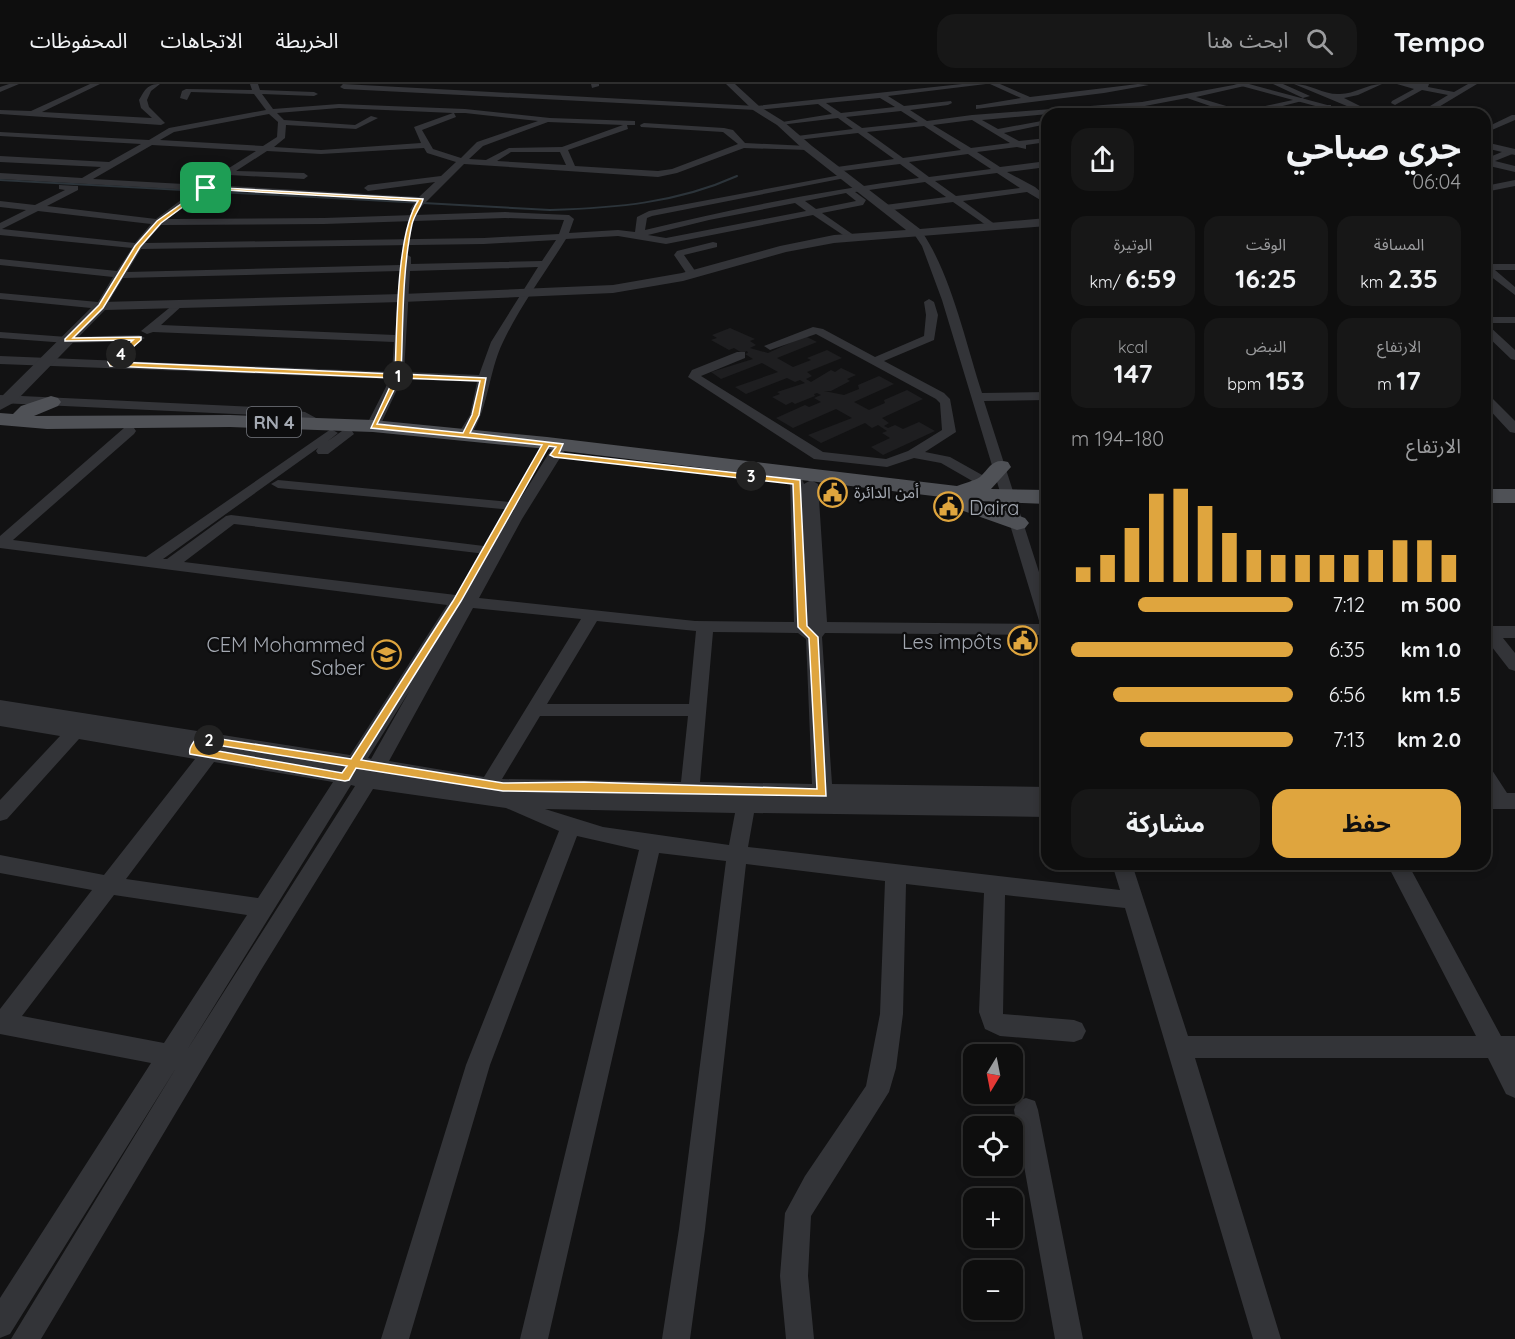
<!DOCTYPE html>
<html lang="ar">
<head>
<meta charset="utf-8">
<style>
  body { margin:0; font-family:Quicksand,"Noto Sans Arabic",sans-serif; background:#171717; color:#f1f3f6; direction:rtl; height:100vh; display:flex; flex-direction:column; font-size:22px; white-space:nowrap }
  * { box-sizing:border-box; margin:0 }
  p { font-size:20px; color:#9b9c9e }
  .icon { flex:none; width:33px; height:33px; fill:none; stroke:currentColor; stroke-width:2; stroke-linecap:round; stroke-linejoin:round }
  .map { position:relative; flex:1; overflow:hidden; direction:ltr }
  .details { position:absolute; left:1041px; top:24px; width:450px; height:762px; display:flex; flex-direction:column; background:#0e0e0e; border-radius:18px; box-shadow:0 3px 9px #0003,0 0 0 2px #2e2e2e; direction:rtl }
  .details>* { flex:none }
  .needle { width:39px; rotate:190deg }
  .tools { position:absolute; left:963px; top:960px; display:grid; gap:12px }
  .tools a { display:grid; place-items:center; width:60px; height:60px; border-radius:12px; background:#0e0e0e; box-shadow:0 3px 9px #0003,0 0 0 2px #2e2e2e; font-size:30px }
  .pin { position:absolute; display:grid; place-items:center; width:51px; height:51px; color:#fff; margin:-26px; border-radius:12px; box-shadow:0 3px 9px #0006 }
  .km { position:absolute; width:30px; height:30px; margin:-15px; border-radius:50%; background:#222; color:#fff; font-size:16px; line-height:30px; text-align:center }
  .round { display:grid; place-items:center; flex:none; width:63px; height:63px; border-radius:18px; background:#171717 }
  .headline { display:flex; align-items:center; justify-content:space-between; height:102px; padding:0 30px }
  h1 { font-size:33px; font-weight:700; line-height:45px }
  .stats { display:grid; grid-template-columns:repeat(3,1fr); gap:9px; height:102px; padding:6px 30px }
  .stats div { display:grid; align-content:center; border-radius:15px; background:#171717; text-align:center }
  .stats b { font-size:26px; font-weight:700 }
  .stats small { font-size:16px; font-weight:400 }
  .stats p { font-size:16px }
  .chart { height:168px; padding:12px 30px }
  .chart p { display:flex; justify-content:space-between }
  .chart svg { width:100%; height:108px; margin-top:6px; stroke:#dfa53e; stroke-width:6 }
  .primary-button { display:flex; gap:12px; margin-top:auto; padding:12px 30px }
  .primary-button a { flex:1; height:69px; border-radius:18px; background:#dfa53e; color:#111; font-size:24px; font-weight:700; line-height:69px; text-align:center }
  .primary-button a+a { background:#171717; color:#f1f3f6 }
  ul { padding:0 30px; list-style:none; font-size:20px }
  li { display:grid; grid-template-columns:96px 72px 1fr; align-items:center; height:45px }
  li i { height:15px; border-radius:8px; background:#dfa53e }
  header { display:flex; align-items:center; gap:36px; box-sizing:border-box; height:84px; padding:0 30px; background:#0e0e0e; border-bottom:2px solid #2e2e2e }
  header strong { font-size:28px }
  nav { display:flex; gap:33px; margin-inline-start:auto; font-size:21px }
  .search { width:420px; height:54px; background:#171717; display:flex; align-items:center; gap:15px; box-sizing:border-box; padding:0 21px; border-radius:18px; color:#9b9c9e; font-size:22px }
  .map>svg:first-child { display:block }
  .built { fill:#1e1e20 }
  .lines { fill:none; stroke-linecap:round; stroke-linejoin:round }
  .stream { stroke:#2c343a; stroke-width:2 }
  .minor { fill:#333438; fill-rule:evenodd }
  .tertiary { fill:#333438; fill-rule:evenodd }
  .primary { fill:#4f5156; fill-rule:evenodd }
  .route { fill:#dfa53e; stroke:#fff; stroke-width:1.5; fill-rule:evenodd }
  .labels { text-anchor:middle; dominant-baseline:central; stroke-width:4.5; stroke-linejoin:round; paint-order:stroke }
  .far-poi-label { font-size:16px; fill:#a4a9b2; stroke:#0d0d0e; text-anchor:start }
  .shield { fill:#0d0d0e; stroke:#777a81; stroke-width:1.5 }
  .shield-label { font-size:18px; font-weight:bold; fill:#a4a9b2 }
  .poi-label { font-size:20px; fill:#a4a9b2; stroke:#0d0d0e; text-anchor:end }
</style>
</head>
<body>
<header>
<strong>Tempo</strong>
<div class="search"><svg class="icon" aria-label="search" viewBox="0 0 24 24"><circle cx="10" cy="10" r="6"/><path d="M15 15l6 6"/></svg>ابحث هنا</div>
<nav><a>الخريطة</a><a>الاتجاهات</a><a>المحفوظات</a></nav>
</header>
<div class="map">
<svg width="1515" height="1255" viewBox="0 0 1515 1255">
  <rect width="100%" height="100%" fill="#121213"/>
  <path class="built" d="M 730,244 L 755,255 L 750,257 L 756,261 L 750,264 L 768,269 L 805,252 L 817,258 L 777,274 L 793,283 L 811,276 L 807,274 L 827,266 L 842,274 L 807,288 L 812,292 L 806,295 L 811,298 L 831,286 L 835,288 L 841,284 L 856,291 L 847,295 L 850,297 L 831,307 L 824,307 L 844,311 L 859,305 L 858,301 L 879,292 L 894,300 L 854,318 L 869,326 L 885,319 L 884,316 L 907,306 L 923,315 L 882,334 L 889,339 L 884,342 L 888,344 L 895,341 L 903,345 L 919,338 L 935,347 L 883,371 L 871,363 L 890,354 L 882,349 L 887,347 L 878,341 L 872,344 L 865,339 L 821,359 L 808,351 L 852,334 L 836,325 L 793,344 L 776,334 L 805,321 L 809,323 L 821,318 L 814,314 L 821,311 L 817,309 L 814,310 L 815,312 L 795,320 L 792,318 L 786,321 L 772,313 L 780,310 L 777,308 L 805,299 L 800,296 L 795,298 L 787,294 L 746,310 L 735,303 L 778,288 L 762,279 L 721,295 L 711,288 L 753,275 L 745,270 L 748,269 L 747,267 L 742,269 L 734,264 L 729,266 L 711,256 L 717,254 L 712,251 Z"/>
  <g class="lines">
    <path class="stream" d="M 0,96 L 550,126 C 615,124 677,119 737,92"/>
    <path class="minor" d="M 9,0 L 19,0 L 0,8 L 0,3 Z
      M 90,0 L 100,0 L 42,28 L 152,34 L 141,24 L 139,16 C 145,6 147,0 160,0 L 151,7 L 147,16 L 149,23 L 165,39 L 161,41 L 0,30 L 0,26 L 31,27 Z
      M 250,0 L 258,0 L 260,6 L 314,8 L 318,10 L 314,12 L 262,10 L 273,25 L 339,20 L 465,25 L 550,34 L 635,37 L 635,41 L 627,41 L 628,45 L 568,66 L 575,82 L 658,87 L 672,85 L 738,60 L 723,48 L 641,43 L 640,41 L 644,39 L 724,44 L 733,46 L 745,59 L 808,62 L 812,64 L 808,66 L 744,64 L 677,89 L 658,93 L 464,80 L 415,129 L 410,126 L 415,118 L 205,106 L 167,135 L 324,134 L 505,128 L 569,131 L 574,135 L 569,149 L 618,146 L 635,148 L 637,133 L 649,127 L 846,90 L 850,93 L 652,132 L 647,134 L 645,146 C 736,124 827,106 919,94 L 900,80 L 834,88 L 834,84 L 837,83 L 894,75 L 858,49 L 797,56 L 793,54 L 797,52 L 853,45 L 838,34 L 780,41 L 776,39 L 832,30 L 818,20 L 756,26 L 344,5 L 340,3 L 343,0 L 756,22 L 962,0 L 986,0 L 888,12 L 904,22 L 951,17 L 952,19 L 948,21 L 910,26 L 927,37 L 972,31 L 1142,18 L 1239,0 L 1249,1 L 1196,13 L 1243,27 L 1302,14 L 1306,16 L 1252,30 L 1235,30 L 1222,26 L 1182,30 L 1213,23 L 1187,14 L 1129,25 L 1125,23 L 982,36 L 998,45 L 1047,36 L 1047,40 L 1004,49 L 1019,57 L 1047,54 L 1047,58 L 1026,61 L 1026,65 L 1017,63 L 977,68 L 1000,83 L 1047,77 L 1047,83 L 1007,88 L 1035,103 L 1047,113 L 1047,120 L 1027,108 L 963,117 L 996,141 L 998,143 L 993,146 L 953,118 L 885,127 L 880,124 L 885,121 L 946,113 L 925,98 L 855,108 L 866,116 L 863,121 L 822,129 L 855,152 L 857,154 L 852,157 L 813,131 L 666,160 L 618,152 L 566,155 C 545,189 520,222 503,258 C 488,289 489,324 470,353 L 465,354 L 458,350 L 470,331 L 477,298 L 402,295 L 380,342 L 373,346 L 366,342 L 390,295 L 0,280 L 0,272 L 392,288 L 394,258 L 153,248 L 147,250 L 141,247 L 179,216 L 184,219 L 183,221 L 161,241 L 395,251 L 400,187 L 123,194 L 105,224 L 101,225 L 0,215 L 0,209 L 98,218 L 113,193 L 0,181 L 0,175 L 117,187 L 132,164 L 0,151 L 0,139 L 26,126 L 0,123 L 0,117 L 35,121 L 65,106 L 59,105 L 59,101 L 78,102 L 78,106 L 47,122 L 156,135 L 194,106 L 0,95 L 0,89 L 82,94 L 101,83 L 0,78 L 0,72 L 109,78 L 141,60 L 0,52 L 0,48 L 149,56 L 169,44 L 266,26 L 254,10 L 191,8 L 187,16 L 180,14 L 182,7 L 186,5 L 252,6 ZM 880,14 L 895,23 L 841,29 L 826,19 ZM 339,24 L 453,29 L 414,43 L 421,59 L 321,66 L 274,63 L 285,54 L 286,41 L 356,45 L 378,34 L 371,32 L 355,41 L 284,36 L 277,29 ZM 901,27 L 918,38 L 862,44 L 846,33 ZM 454,29 L 465,29 L 538,37 L 477,58 L 461,74 L 433,65 L 422,46 L 456,33 ZM 269,30 L 278,38 L 277,53 L 263,62 L 160,56 L 174,48 ZM 972,36 L 1010,59 L 971,64 L 933,41 ZM 548,38 L 623,41 L 562,63 L 509,64 L 486,76 L 469,75 L 483,62 ZM 924,42 L 961,66 L 903,74 L 867,48 ZM 152,61 L 256,67 L 202,101 L 93,95 ZM 424,64 L 427,69 L 456,78 L 441,92 L 368,101 L 364,104 L 368,107 L 435,98 L 419,113 L 213,101 L 229,91 L 304,95 L 308,92 L 304,89 L 236,87 L 267,67 L 321,70 ZM 511,68 L 560,68 L 566,81 L 497,77 ZM 968,70 L 991,85 L 929,93 L 909,78 ZM 997,89 L 1020,104 L 956,112 L 935,97 ZM 846,109 L 856,117 L 816,125 L 805,117 ZM 795,119 L 806,127 L 666,154 L 648,151 L 709,136 ZM 38,127 L 151,140 L 135,159 L 2,145 ZM 505,134 L 564,136 L 559,150 L 484,154 L 145,159 L 161,141 L 324,140 ZM 556,156 L 542,177 L 411,180 L 411,173 L 406,170 L 401,173 L 400,181 L 127,188 L 141,165 L 484,160 ZM 538,183 L 491,258 L 479,291 L 404,288 L 410,187 Z
      M 591,0 L 599,0 L 599,2 L 592,4 Z
      M 990,0 L 1000,0 L 1030,13 L 1138,0 L 1149,1 L 1104,9 L 976,25 L 976,21 L 979,21 L 1021,14 Z
      M 1273,0 L 1283,0 L 1310,12 L 1303,14 Z
      M 1294,0 C 1311,0 1324,11 1340,10 C 1355,10 1367,0 1382,0 L 1358,11 L 1344,14 L 1376,30 L 1366,30 Z
      M 1397,0 L 1429,0 L 1428,3 L 1454,8 L 1468,0 L 1477,0 L 1427,30 L 1417,30 L 1448,11 L 1422,6 L 1395,21 L 1391,19 L 1392,17 L 1414,5 Z
      M 1328,21 L 1331,21 L 1331,25 L 1311,30 L 1298,30 Z
      M 1512,31 L 1515,31 L 1515,36 L 1485,49 L 1485,44 Z
      M 1509,65 L 1515,65 L 1515,69 L 1495,77 L 1515,82 L 1515,88 L 1485,81 L 1485,75 Z
      M 919,147 L 922,148 C 951,190 966,260 982,309 L 1047,308 L 1047,316 L 984,317 L 1047,513 L 1047,551 L 825,549 L 822,553 L 832,700 L 1047,703 L 1047,733 L 754,729 L 748,763 L 1120,806 L 1112,780 L 1132,780 L 1188,952 L 1476,952 L 1387,780 L 1408,780 L 1501,952 L 1515,952 L 1515,1014 L 1506,1010 L 1488,974 L 1195,974 L 1281,1255 L 1253,1255 L 1125,824 L 1005,811 L 1003,930 L 1074,936 L 1082,939 L 1086,947 L 1082,955 L 1074,958 L 1000,952 L 985,945 L 979,928 L 984,809 L 906,800 L 903,930 L 896,984 L 889,1008 L 811,1132 L 808,1192 L 814,1255 L 786,1255 L 780,1192 L 785,1129 L 805,1092 L 866,1002 L 880,930 L 885,797 L 746,780 L 705,1145 L 690,1255 L 662,1255 L 679,1145 L 726,777 L 659,769 L 548,1255 L 520,1255 L 639,766 L 577,752 L 490,981 L 409,1255 L 381,1255 L 466,981 L 559,747 L 506,724 L 373,705 L 261,886 L 41,1255 L 11,1255 L 176,984 L 10,1250 L 0,1254 L 0,1214 L 151,979 L 0,950 L 0,925 L 92,806 L 0,789 L 0,771 L 104,791 L 195,675 L 79,655 L 7,735 L 0,737 L 0,716 L 60,652 L 0,642 L 0,628 L 342,684 L 0,628 L 0,616 L 350,671 L 447,521 L 0,464 L 0,452 L 124,344 L 134,344 L 136,347 L 134,350 L 13,456 L 146,473 L 331,345 L 338,349 L 328,357 L 342,347 L 352,347 L 354,350 L 328,370 L 318,370 L 316,367 L 318,364 L 163,475 L 167,475 L 226,432 L 231,431 L 492,463 L 514,426 L 278,404 L 271,400 L 278,396 L 511,418 L 517,420 L 556,358 L 561,357 L 568,361 L 522,435 L 479,514 L 695,537 L 794,538 L 790,398 L 797,394 L 802,395 L 804,400 L 811,396 L 818,400 L 827,538 L 1040,540 L 942,216 L 922,162 L 914,150 ZM 234,440 L 486,470 L 488,469 L 464,512 L 184,478 ZM 473,524 L 581,535 L 484,693 L 389,677 ZM 597,537 L 696,547 L 689,620 L 547,620 ZM 713,548 L 798,549 L 806,555 L 812,700 L 700,698 ZM 410,606 L 371,675 L 368,674 ZM 540,632 L 688,632 L 681,698 L 502,695 ZM 214,678 L 333,698 L 258,814 L 126,795 ZM 351,701 L 355,702 L 187,966 ZM 545,725 L 735,729 L 729,761 L 603,743 ZM 114,811 L 247,831 L 164,959 L 22,932 Z
      M 713,158 L 717,159 L 717,163 L 684,171 L 698,191 L 689,193 L 674,171 L 677,167 Z
      M 1485,180 L 1515,180 L 1515,186 L 1495,186 L 1515,203 L 1515,211 L 1485,188 Z
      M 929,215 L 934,218 L 938,231 L 934,256 L 884,277 L 944,309 L 950,315 L 956,348 L 925,368 L 950,373 L 991,396 L 993,399 L 991,402 L 981,402 L 941,379 L 914,374 L 887,383 L 814,375 L 688,293 L 692,286 L 737,268 L 745,268 L 745,274 L 701,292 L 823,368 L 886,375 L 908,367 L 942,346 L 940,319 L 936,315 L 816,250 L 770,266 L 764,262 L 813,243 L 823,245 L 875,273 L 924,252 L 926,231 L 924,218 Z
      M 1485,233 L 1515,233 L 1515,239 L 1485,239 Z
      M 1485,241 L 1489,242 L 1515,266 L 1515,276 L 1511,275 L 1485,250 Z
      M 0,248 L 67,253 L 139,251 L 145,254 L 139,257 L 67,259 L 0,254 Z
      M 1485,310 L 1489,311 L 1515,337 L 1515,349 L 1510,348 L 1485,321 Z
      M 0,311 L 276,324 L 305,328 L 327,340 L 320,344 L 297,335 L 276,332 L 0,319 Z
      M 1485,542 L 1515,542 L 1515,554 L 1503,554 L 1515,569 L 1515,587 L 1509,585 L 1485,554 Z
      M 1485,684 L 1492,686 L 1507,709 L 1515,709 L 1515,725 L 1485,725 Z
      M 1026,1014 L 1035,1017 L 1038,1026 L 1083,1255 L 1055,1255 L 1014,1026 L 1017,1017 Z"/>
    <path class="tertiary" d="M 726,0 L 735,0 L 759,22 L 783,37 L 812,62 L 920,145 L 1047,134 L 1047,142 L 834,159 L 786,168 L 683,197 L 613,209 L 402,218 L 105,226 L 15,318 L 0,326 L 0,314 L 96,219 L 101,218 L 402,210 L 613,201 L 682,189 L 780,162 L 834,151 L 906,146 L 804,66 L 777,41 L 753,26 Z
      M 1234,0 L 1249,0 L 1361,30 L 1345,30 Z
      M 1485,58 L 1515,65 L 1515,71 L 1485,64 Z
      M 1515,96 L 1515,102 L 1485,108 L 1485,102 Z"/>
    <path class="primary" d="M 51,312 L 58,314 L 61,318 L 58,322 L 34,332 L 230,331 L 373,336 L 547,353 L 957,402 C 964,399 974,397 980,393 C 990,384 992,374 1008,378 L 1011,383 L 991,405 L 1047,406 L 1047,420 L 979,417 L 1025,434 L 1029,439 L 1025,444 L 1017,446 L 958,425 L 955,420 L 958,415 L 547,365 L 373,348 L 230,343 L 47,345 L 0,341 L 0,329 L 13,330 L 21,322 Z
      M 1485,405 L 1515,405 L 1515,419 L 1485,419 Z"/>
  </g>
  <path class="route" d="M 205,103 L 423,115 C 421,123 414,131 412,140 C 402,185 403,244 401,290 L 486,294 L 479,331 L 470,349 L 563,360 L 559,369 L 800,396 L 807,542 L 818,553 L 826,712 L 503,707 L 356,684 L 349,696 L 345,697 L 190,670 C 188,664 196,653 201,652 L 351,675 L 453,517 L 542,361 L 371,344 L 394,294 L 110,282 L 108,278 L 133,256 L 65,257 L 65,255 L 99,221 L 135,162 L 157,137 ZM 207,105 L 418,117 C 396,150 397,248 395,290 L 116,278 L 141,256 L 141,253 L 73,254 L 103,224 L 140,163 L 161,139 ZM 400,294 L 480,297 L 472,331 L 463,349 L 377,340 ZM 549,362 L 556,363 L 550,371 L 554,373 L 793,400 L 798,543 L 809,554 L 817,705 L 584,698 L 503,699 L 361,676 L 461,517 ZM 204,659 L 347,682 L 342,689 L 201,664 Z"/>
  <defs>
    <symbol id="civic-ring" viewBox="-11 -11 22 22"><circle r="9.5" fill="#0d0d0e" stroke="#dfa53e" stroke-width="1.5"/><path d="M-.6-6.5H3V-4.5H.6V-3L4-1V1h2V6H-6V1h2V-1L-.6-3ZM-1.2 2.5V6h2.4V2.5Z" fill="#dfa53e"/></symbol>
    <symbol id="school-ring" viewBox="-11 -11 22 22"><circle r="9.5" fill="#0d0d0e" stroke="#dfa53e" stroke-width="1.5"/><path d="M0-5L7-2L0 1L-7-2ZM-4 1L0 2.5L4 1V4Q0 6-4 4Z" fill="#dfa53e"/></symbol>
  </defs>
  <g fill-rule="evenodd">
    <use href="#civic-ring" x="816" y="392" width="33" height="33"/>
    <use href="#civic-ring" x="932" y="406" width="33" height="33"/>
    <use href="#civic-ring" x="1006" y="540" width="33" height="33"/>
    <use href="#school-ring" x="370" y="554" width="33" height="33"/>
  </g>
  <g class="labels">
    <g class="far-poi-label">
      <text x="854" y="408">أمن الدائرة</text>
    </g>
    <rect class="shield" x="247" y="323" width="54" height="30" rx="4.5"/>
    <g class="shield-label">
      <text x="274" y="338">RN 4</text>
    </g>
    <g class="poi-label">
      <text x="969" y="423" text-anchor="start">Daira</text>
      <text x="1002" y="557">Les impôts</text>
      <text x="365" y="560">CEM Mohammed<tspan x="365" dy="23">Saber</tspan></text>
    </g>
  </g>
</svg>
<div class="tools">
<a><svg class="needle" viewBox="-14 -14 28 28"><path d="M0-13l5 13h-10z" fill="#e53935"/><path d="M0 13l5-13h-10z" fill="#9b9c9e"/></svg></a>
<a><svg class="icon" aria-label="locate" viewBox="0 0 24 24"><circle cx="12" cy="12" r="6"/><path d="M12 2v4M12 18v4M2 12h4M18 12h4"/></svg></a>
<a>+</a>
<a>−</a>
</div>
<div class="pin" style="left:206px;top:104px;background:#1e9e55"><svg class="icon" aria-label="arrive" viewBox="0 0 24 24"><path d="M6 21V4h12l-3 4 3 4H6"/></svg></div>
<b class="km" style="left:398px;top:292px">1</b>
<b class="km" style="left:209px;top:656px">2</b>
<b class="km" style="left:751px;top:392px">3</b>
<b class="km" style="left:121px;top:270px">4</b>
<section class="details">
<div class="headline"><div><h1>جري صباحي</h1><p>06:04</p></div><a class="round"><svg class="icon" aria-label="share" viewBox="0 0 24 24"><path d="M12 15V3M7 8l5-5 5 5M5 13v7h14v-7"/></svg></a></div>
<div class="stats">
<div><p>المسافة</p><b>2.35<small> km</small></b></div>
<div><p>الوقت</p><b>16:25</b></div>
<div><p>الوتيرة</p><b>6:59<small> /km</small></b></div>
</div>
<div class="stats">
<div><p>الارتفاع</p><b>17<small> m</small></b></div>
<div><p>النبض</p><b>153<small> bpm</small></b></div>
<div><p>kcal</p><b>147</b></div>
</div>
<div class="chart"><p><span>الارتفاع</span>180–194 m</p>
<svg viewBox="0 0 160 44" preserveAspectRatio="none"><path d="M5 44V38M15 44V33M25 44V22M35 44V8M45 44V6M55 44V13M65 44V24M75 44V31M85 44V33M95 44V33M105 44V33M115 44V33M125 44V31M135 44V27M145 44V27M155 44V33"/></svg>
</div>
<ul>
<li><b>500 m</b>7:12<i style="width:70%"></i></li>
<li><b>1.0 km</b>6:35<i style="width:100%"></i></li>
<li><b>1.5 km</b>6:56<i style="width:81%"></i></li>
<li><b>2.0 km</b>7:13<i style="width:69%"></i></li>
</ul>
<div class="primary-button"><a>حفظ</a><a>مشاركة</a></div>
</section>
</div>
</body>
</html>
